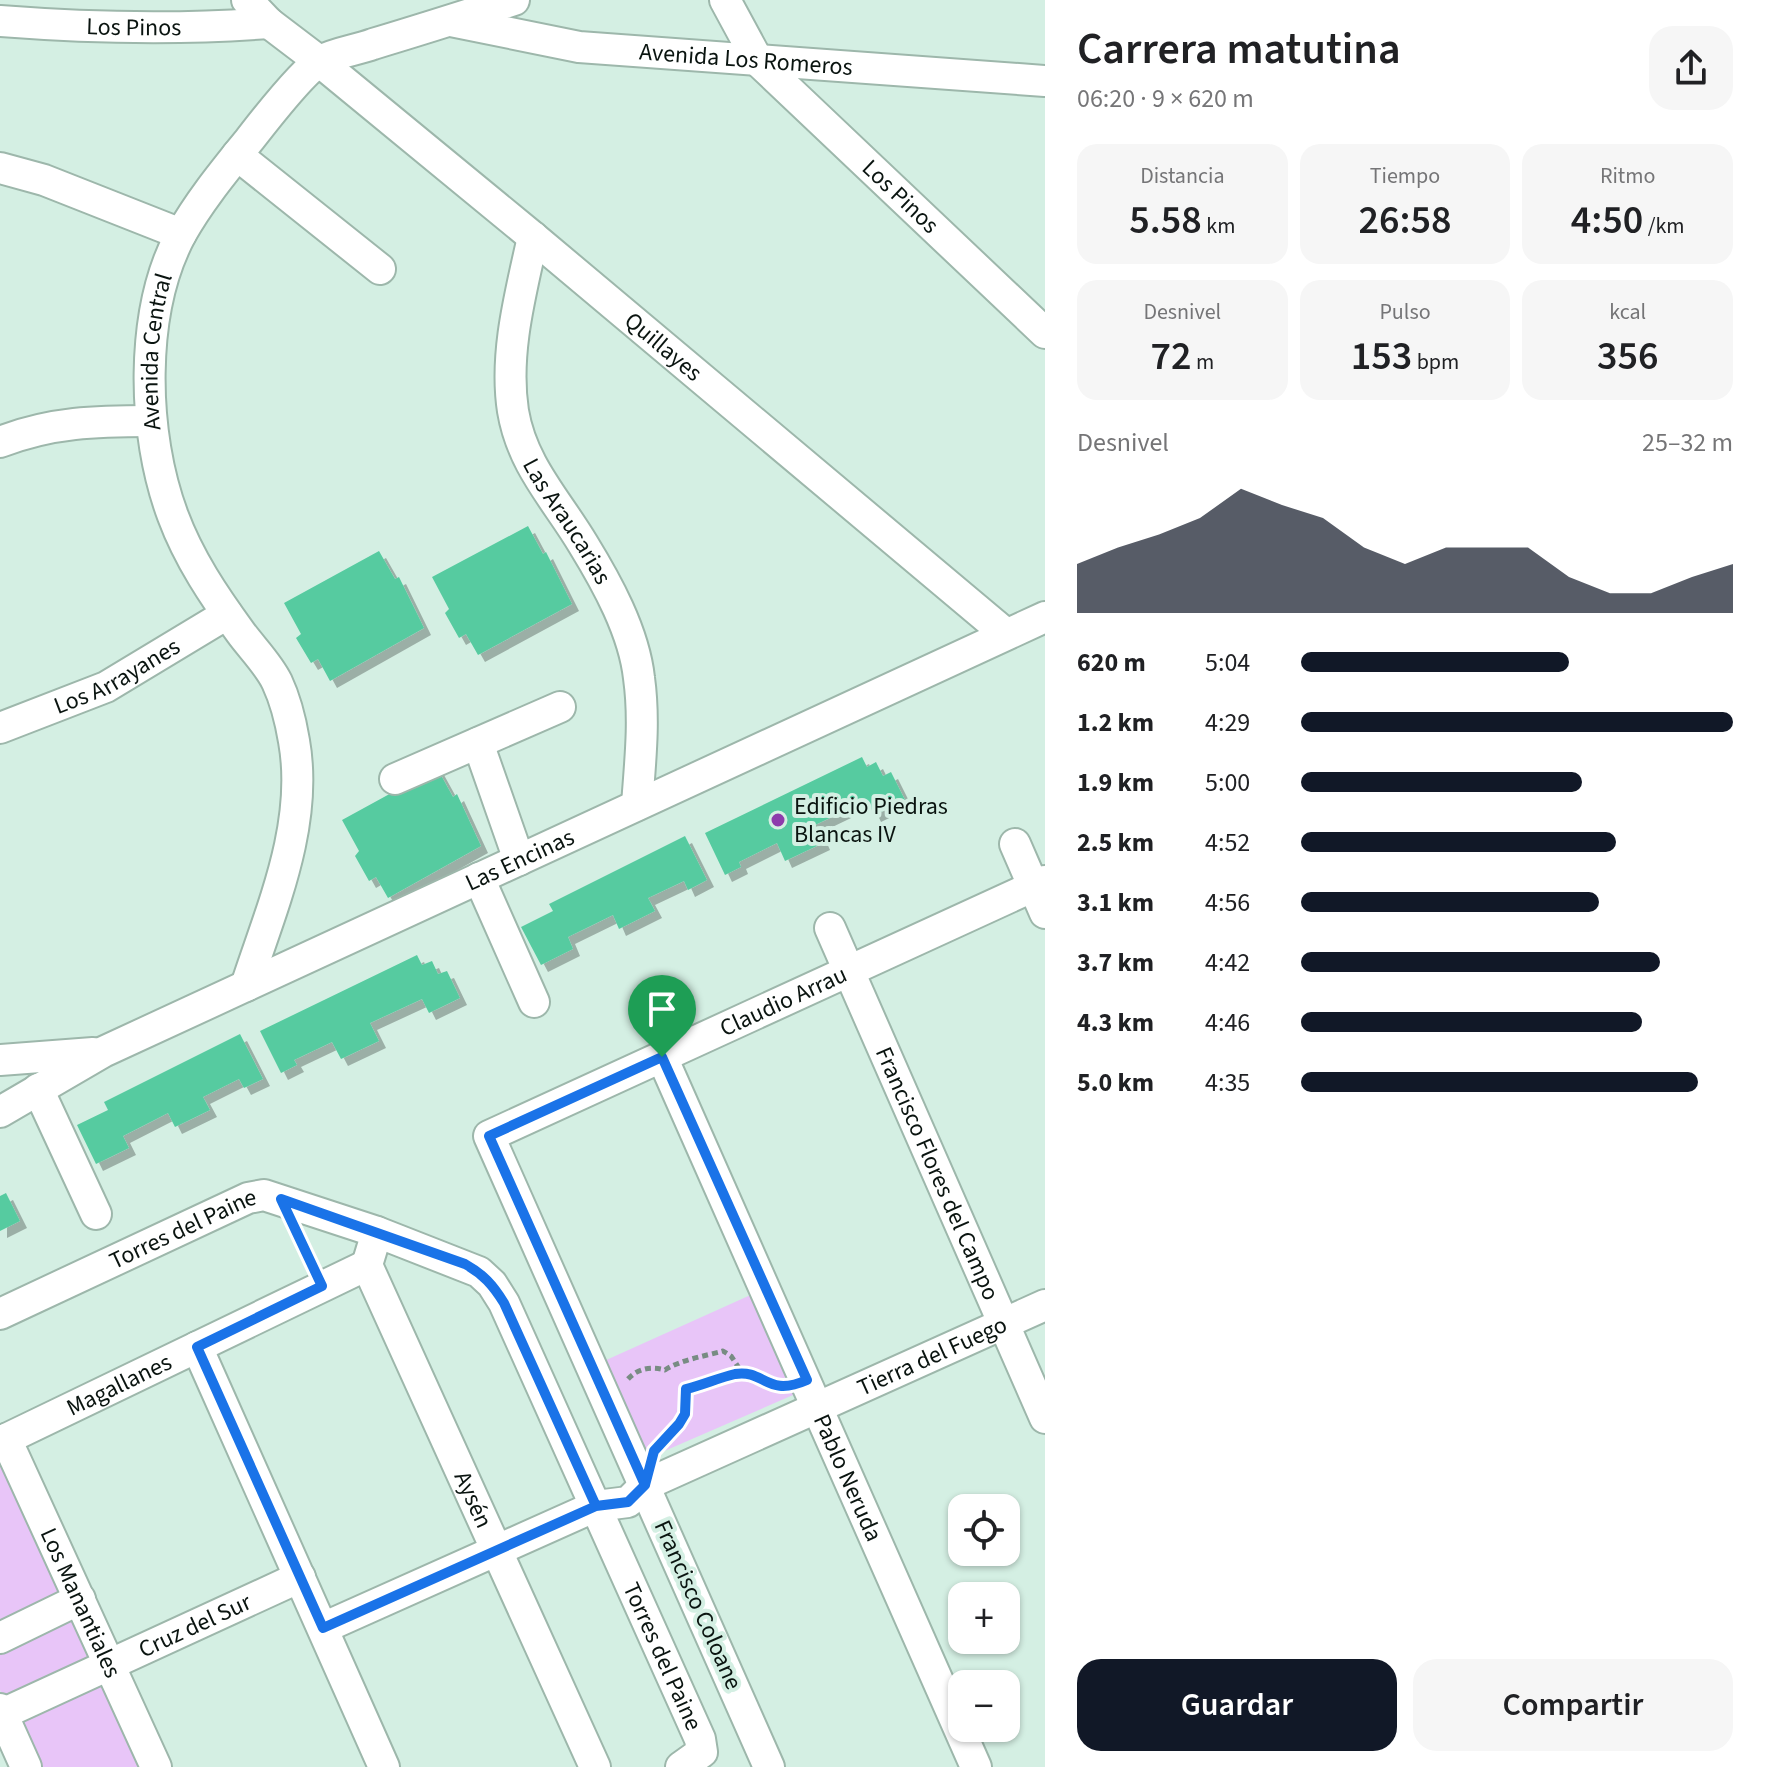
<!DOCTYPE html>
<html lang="es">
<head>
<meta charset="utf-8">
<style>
  body { margin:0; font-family:"Source Sans 3",sans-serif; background:#f6f6f6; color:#202124; height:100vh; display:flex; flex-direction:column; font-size:30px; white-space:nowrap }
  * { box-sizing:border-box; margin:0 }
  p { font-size:26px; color:#757577 }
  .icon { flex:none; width:44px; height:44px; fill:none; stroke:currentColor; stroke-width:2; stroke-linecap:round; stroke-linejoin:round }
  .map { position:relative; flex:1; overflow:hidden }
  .drawer { display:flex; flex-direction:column; background:#fff; width:720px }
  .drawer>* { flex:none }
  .buttons { position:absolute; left:948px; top:1494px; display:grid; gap:16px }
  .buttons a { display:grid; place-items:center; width:72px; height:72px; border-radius:16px; background:#fff; box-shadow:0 2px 6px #0004; font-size:40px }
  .pin { position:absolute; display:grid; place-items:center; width:68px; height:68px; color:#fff; margin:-82px -34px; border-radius:50% 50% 50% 0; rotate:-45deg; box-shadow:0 0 8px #0007 }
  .pin .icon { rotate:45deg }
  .round { display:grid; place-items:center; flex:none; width:84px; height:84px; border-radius:24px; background:#f6f6f6 }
  .head { display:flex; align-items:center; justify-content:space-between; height:136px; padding:0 32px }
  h1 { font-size:44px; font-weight:600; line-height:60px }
  .figures { display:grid; grid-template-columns:repeat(3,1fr); gap:12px; height:136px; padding:8px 32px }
  .figures div { display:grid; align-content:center; border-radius:20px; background:#f6f6f6; text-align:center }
  .figures b { font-size:40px; font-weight:600 }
  .figures small { font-size:22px; font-weight:400 }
  .figures p { font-size:22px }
  .chart { height:224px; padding:16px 32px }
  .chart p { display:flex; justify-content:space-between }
  .chart svg { width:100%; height:144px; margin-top:8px; fill:#111827; opacity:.7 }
  .cta { display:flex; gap:16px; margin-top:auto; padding:16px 32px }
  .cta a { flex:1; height:92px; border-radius:24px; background:#111827; color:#fff; font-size:32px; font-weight:600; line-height:92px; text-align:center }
  .cta a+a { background:#f6f6f6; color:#202124 }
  ul { padding:0 32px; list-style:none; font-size:26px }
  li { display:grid; grid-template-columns:128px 96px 1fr; align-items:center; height:60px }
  li i { height:20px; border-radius:10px; background:#111827 }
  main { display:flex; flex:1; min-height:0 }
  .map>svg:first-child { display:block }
  .green { fill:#e8c5f8 }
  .building { fill:#57cba0; filter:url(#shadow) }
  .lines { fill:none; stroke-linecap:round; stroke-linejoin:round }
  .minor-casing { stroke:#9db7ab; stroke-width:34 }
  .path { stroke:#788c83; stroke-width:5; stroke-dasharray:6 4; stroke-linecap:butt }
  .minor { stroke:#fff; stroke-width:30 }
  .route-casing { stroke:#fff; stroke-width:16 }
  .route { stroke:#1a73e8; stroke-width:10 }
  .poi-dot { fill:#8d3cac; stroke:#d4efe3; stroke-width:3 }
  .labels { text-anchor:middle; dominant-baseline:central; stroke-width:8; stroke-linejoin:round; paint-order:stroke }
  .street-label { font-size:24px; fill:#0a1410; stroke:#d4efe3 }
  .poi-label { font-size:24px; fill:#0a1410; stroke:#d4efe3; text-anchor:start }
</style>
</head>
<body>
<main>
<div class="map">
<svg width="1045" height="1767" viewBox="0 0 1045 1767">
  <defs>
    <filter id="shadow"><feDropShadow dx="7" dy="7" stdDeviation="0" flood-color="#0004"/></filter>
  </defs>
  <rect width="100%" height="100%" fill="#d4efe3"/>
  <path class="green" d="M 755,1293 L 800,1392 L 646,1459 L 604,1361 Z
    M 0,1456 L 66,1590 L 0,1622 Z
    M 78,1612 L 101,1661 L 6,1704 L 0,1690 L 0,1647 Z
    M 108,1674 L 149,1767 L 32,1767 L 10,1717 Z"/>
  <path class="building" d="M 528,526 L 543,554 L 546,552 L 572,604 L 478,655 L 466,634 L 459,638 L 445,613 L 449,609 L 432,577 Z
    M 379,551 L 395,579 L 399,577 L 424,628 L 330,681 L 318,659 L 311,663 L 296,638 L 301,634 L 284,603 Z
    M 862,757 L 867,767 L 876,762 L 883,776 L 891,772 L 905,800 L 874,815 L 867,800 L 815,825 L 823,843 L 785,861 L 777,843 L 739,862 L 741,867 L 725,875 L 705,833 Z
    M 437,768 L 453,797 L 457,794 L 481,846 L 388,898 L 376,877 L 369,881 L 355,856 L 359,851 L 342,820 Z
    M 685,836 L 707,880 L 688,890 L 684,881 L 648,898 L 655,911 L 619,929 L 613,915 L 568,937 L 573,949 L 541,965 L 521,927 L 553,911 L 549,904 Z
    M 417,955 L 422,965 L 432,961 L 438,974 L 447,971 L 460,998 L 429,1013 L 422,999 L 370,1023 L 379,1041 L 341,1059 L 332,1042 L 294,1060 L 297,1065 L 281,1073 L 260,1031 Z
    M 240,1034 L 263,1079 L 244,1088 L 239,1079 L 203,1097 L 210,1110 L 175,1127 L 168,1113 L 123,1136 L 129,1148 L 96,1164 L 77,1125 L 108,1110 L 104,1102 Z
    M 6,1193 L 20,1221 L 0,1231 L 0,1196 Z"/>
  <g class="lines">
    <defs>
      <g id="minor">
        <path id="s1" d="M 247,0 L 269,23 L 319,61 L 533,237 L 1006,634"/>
        <path id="s2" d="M 725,0 L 758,61 L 1045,333"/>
        <path id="s3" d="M 0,21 C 90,28 178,30 269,23"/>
        <path id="s4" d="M 451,21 L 579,47 L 1045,81"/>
        <path d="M 237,155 L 380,269"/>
        <path d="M 0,168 L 44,180 L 181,234"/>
        <path id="s5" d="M 533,237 C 521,292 504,353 513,411 C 522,465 556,499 583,544 C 607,583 634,632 639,678 C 645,721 640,763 637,805"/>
        <path d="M 0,442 C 51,422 97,421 151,421"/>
        <path id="s6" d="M 0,728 L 106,687 L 227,614"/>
        <path d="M 478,743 L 519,860"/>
        <path d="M 395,779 L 560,707"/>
        <path d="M 1015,844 L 1045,913"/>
        <path d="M 479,878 L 534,1002"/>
        <path id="s7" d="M 830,928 L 1045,1418"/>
        <path id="s8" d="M 246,986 C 271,909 309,825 294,741 C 291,723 285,699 277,682 C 269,665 252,648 241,633 C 214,596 189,559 173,516 C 142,434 139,312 181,234 C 200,200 226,169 250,139 C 264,121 302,72 320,61 C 334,53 357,50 373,44 C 420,30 467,15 514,0"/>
        <path id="s9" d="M 662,1057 L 976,1767"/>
        <path d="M 0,1060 L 93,1053"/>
        <path d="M 38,1089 L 96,1214"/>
        <path id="s10" d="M 0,1112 L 103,1052 L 1045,617"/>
        <path id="s11" d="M 377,1232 L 367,1265 L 595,1767"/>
        <path id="s12" d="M 0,1314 L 248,1198 L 264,1195 L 377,1232 L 479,1272 L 492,1284 L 504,1303 L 700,1739 L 702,1752 L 681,1767"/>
        <path d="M 197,1347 L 384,1767"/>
        <path id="s13" d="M 6,1439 L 156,1767"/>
        <path id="s14" d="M 0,1442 L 367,1265"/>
        <path id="s15" d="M 323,1628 L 596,1506 L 628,1502 L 645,1485 L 1045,1305"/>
        <path d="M 0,1638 L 80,1599"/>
        <path d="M 0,1709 L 26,1767"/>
        <path id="s16" d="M 2,1714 L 300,1577"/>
        <path id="s17" d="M 769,1767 L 489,1136 L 1045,881"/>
      </g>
    </defs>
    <use href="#minor" class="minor-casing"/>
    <path class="path" d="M 299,1236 L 312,1264
      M 628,1379 C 638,1368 652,1366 665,1370 C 680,1360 705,1356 723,1351 L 731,1356 L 743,1374
      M 657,1446 L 679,1424 L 685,1414 L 686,1389 L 736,1374 L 753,1376 L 776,1386"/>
    <use href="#minor" class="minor"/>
  </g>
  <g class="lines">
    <defs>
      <path id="route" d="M 662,1057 L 489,1136 L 645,1485 L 628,1502 L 596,1506 L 504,1303 C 493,1285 483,1274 465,1264 L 281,1199 L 322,1286 L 197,1347 L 323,1628 L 596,1506 L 628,1502 L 645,1485 L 654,1451 L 679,1424 L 685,1414 L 686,1389 C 703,1385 718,1378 735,1374 C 765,1369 766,1398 807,1380 L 662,1057"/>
    </defs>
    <use href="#route" class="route-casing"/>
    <use href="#route" class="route"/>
  </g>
  <circle class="poi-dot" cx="778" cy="820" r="8"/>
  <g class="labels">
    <g class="street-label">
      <text stroke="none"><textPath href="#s3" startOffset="134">Los Pinos</textPath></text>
      <text stroke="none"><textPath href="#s4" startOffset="298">Avenida Los Romeros</textPath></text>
      <text stroke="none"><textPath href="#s2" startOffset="266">Los Pinos</textPath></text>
      <text stroke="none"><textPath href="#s1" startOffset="542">Quillayes</textPath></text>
      <text stroke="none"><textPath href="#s8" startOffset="678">Avenida Central</textPath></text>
      <text stroke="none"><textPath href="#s5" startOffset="300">Las Araucarias</textPath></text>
      <text stroke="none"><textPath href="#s6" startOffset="128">Los Arrayanes</textPath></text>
      <text stroke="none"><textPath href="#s10" startOffset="578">Las Encinas</textPath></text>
      <text stroke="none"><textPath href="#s17" startOffset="1014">Claudio Arrau</textPath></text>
      <text stroke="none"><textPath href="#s7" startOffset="268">Francisco Flores del Campo</textPath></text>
      <text stroke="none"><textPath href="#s12" startOffset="202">Torres del Paine</textPath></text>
      <text stroke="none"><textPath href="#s15" startOffset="670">Tierra del Fuego</textPath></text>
      <text stroke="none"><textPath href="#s14" startOffset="132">Magallanes</textPath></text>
      <text stroke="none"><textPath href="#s9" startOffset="460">Pablo Neruda</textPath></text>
      <text stroke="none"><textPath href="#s11" startOffset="292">Aysén</textPath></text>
      <text stroke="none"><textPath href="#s13" startOffset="180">Los Manantiales</textPath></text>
      <text transform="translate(698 1605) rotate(66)">Francisco Coloane</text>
      <text stroke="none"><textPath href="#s16" startOffset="212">Cruz del Sur</textPath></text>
      <text stroke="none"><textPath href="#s12" startOffset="946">Torres del Paine</textPath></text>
    </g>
    <g class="poi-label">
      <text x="794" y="806">Edificio Piedras<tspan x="794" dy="28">Blancas IV</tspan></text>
    </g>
  </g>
</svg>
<div class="buttons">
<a><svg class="icon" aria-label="locate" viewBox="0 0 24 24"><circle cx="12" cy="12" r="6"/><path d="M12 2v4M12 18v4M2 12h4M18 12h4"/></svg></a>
<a>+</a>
<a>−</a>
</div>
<div class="pin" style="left:662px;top:1057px;background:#1e9e55"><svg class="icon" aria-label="arrive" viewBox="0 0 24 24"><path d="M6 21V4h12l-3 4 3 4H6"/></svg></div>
</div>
<section class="drawer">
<div class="head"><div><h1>Carrera matutina</h1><p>06:20 · 9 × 620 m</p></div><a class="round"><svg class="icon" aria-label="share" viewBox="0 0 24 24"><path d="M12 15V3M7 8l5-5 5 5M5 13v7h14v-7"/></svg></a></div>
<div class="figures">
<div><p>Distancia</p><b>5.58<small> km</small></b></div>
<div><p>Tiempo</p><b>26:58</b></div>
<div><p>Ritmo</p><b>4:50<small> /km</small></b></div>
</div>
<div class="figures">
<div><p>Desnivel</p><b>72<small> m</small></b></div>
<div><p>Pulso</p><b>153<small> bpm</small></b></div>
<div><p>kcal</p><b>356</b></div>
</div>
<div class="chart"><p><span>Desnivel</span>25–32 m</p>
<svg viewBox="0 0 160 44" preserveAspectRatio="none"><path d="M0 44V29L10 24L20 20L30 15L40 6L50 11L60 15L70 24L80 29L90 24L100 24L110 24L120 33L130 38L140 38L150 33L160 29V44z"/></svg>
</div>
<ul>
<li><b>620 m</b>5:04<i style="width:62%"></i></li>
<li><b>1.2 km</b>4:29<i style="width:100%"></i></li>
<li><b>1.9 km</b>5:00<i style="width:65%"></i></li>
<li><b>2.5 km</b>4:52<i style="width:73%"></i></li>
<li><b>3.1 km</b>4:56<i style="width:69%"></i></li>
<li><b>3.7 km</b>4:42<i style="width:83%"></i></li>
<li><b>4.3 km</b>4:46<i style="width:79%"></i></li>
<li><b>5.0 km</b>4:35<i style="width:92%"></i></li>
</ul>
<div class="cta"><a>Guardar</a><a>Compartir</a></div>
</section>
</main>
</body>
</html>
